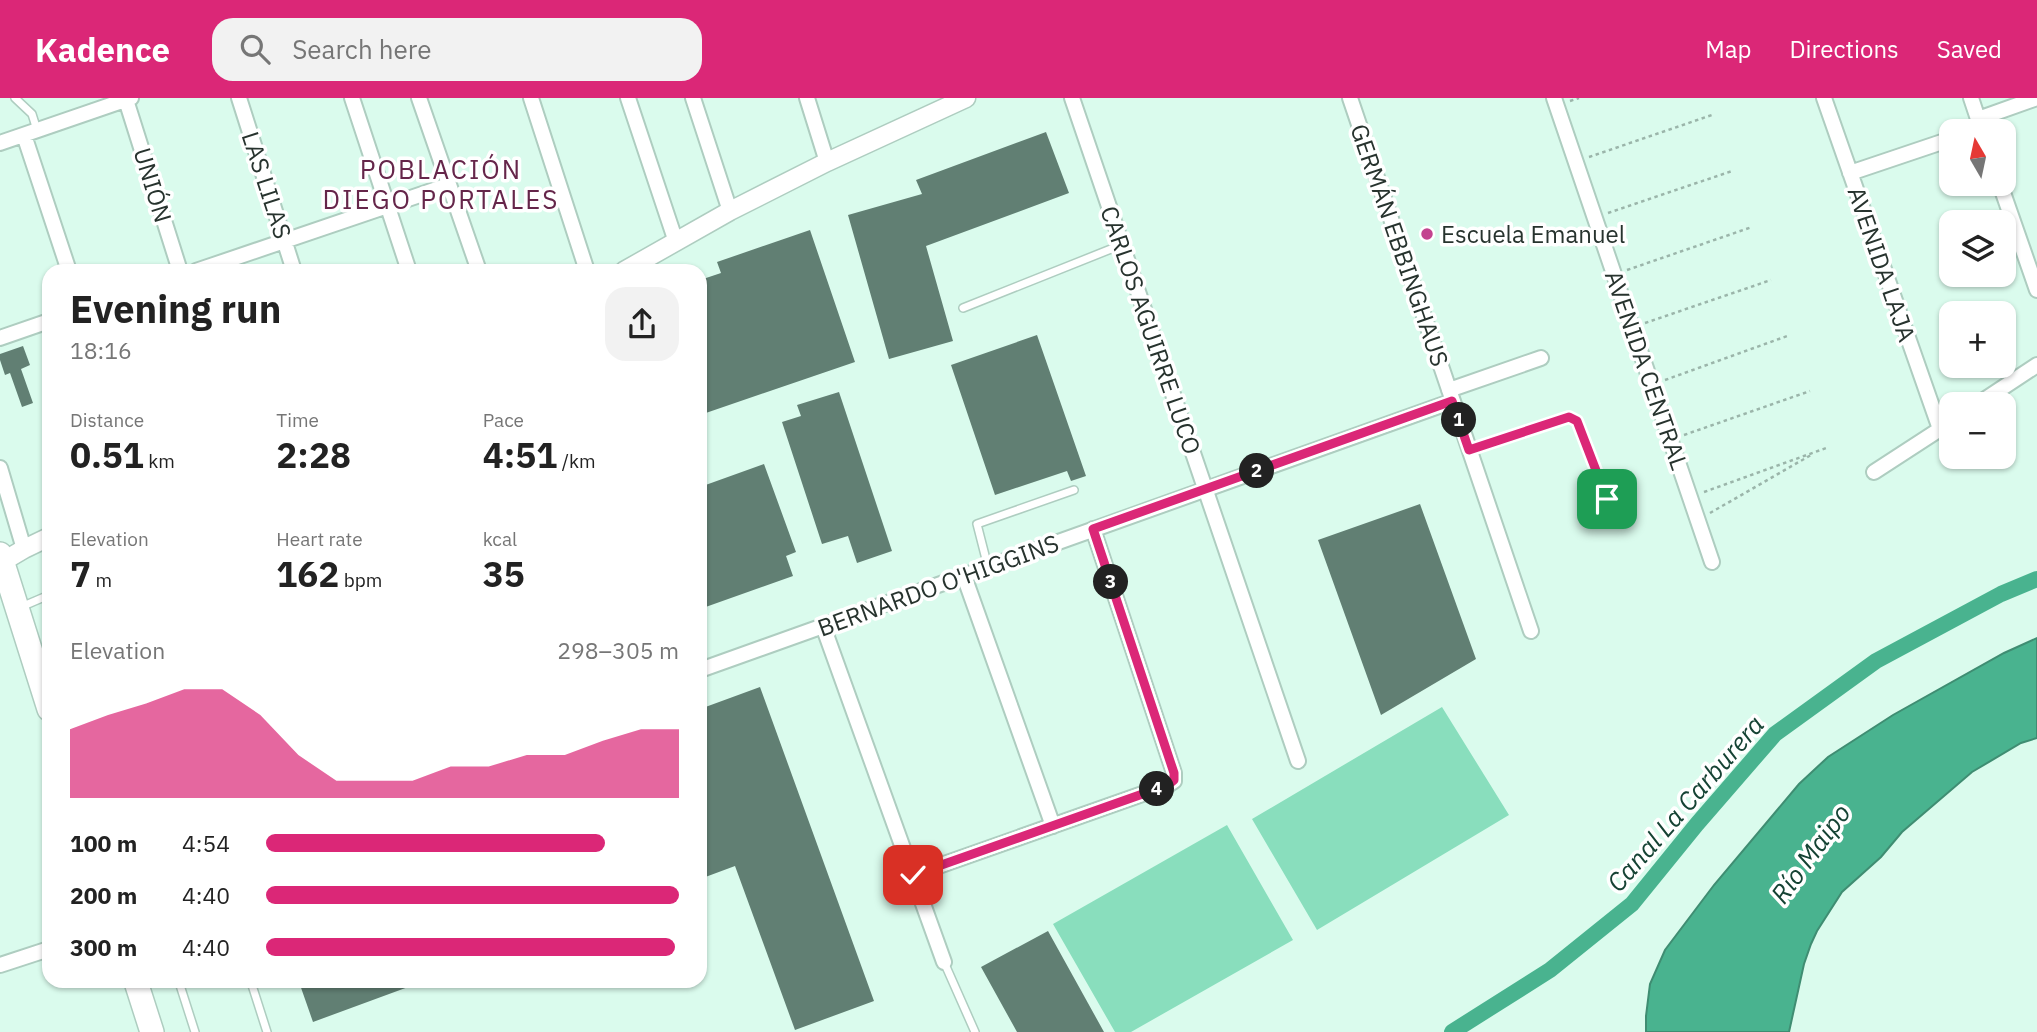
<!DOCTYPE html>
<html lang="en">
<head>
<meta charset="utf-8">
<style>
  body { margin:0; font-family:"IBM Plex Sans",sans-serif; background:#f2f2f2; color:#222; height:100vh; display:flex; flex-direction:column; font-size:26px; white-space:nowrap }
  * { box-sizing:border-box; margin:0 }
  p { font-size:23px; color:#767676 }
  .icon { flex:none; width:38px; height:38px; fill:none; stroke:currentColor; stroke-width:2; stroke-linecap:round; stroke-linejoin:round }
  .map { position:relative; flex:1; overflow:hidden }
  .drawer { position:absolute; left:42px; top:166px; width:665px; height:724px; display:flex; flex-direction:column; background:#fff; border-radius:21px; box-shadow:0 2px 5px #0004 }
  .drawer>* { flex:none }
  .needle { width:46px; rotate:351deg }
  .tools { position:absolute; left:1939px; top:21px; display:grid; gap:14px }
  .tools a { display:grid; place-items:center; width:77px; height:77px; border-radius:14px; background:#fff; box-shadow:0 2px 5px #0004; font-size:35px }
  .pin { position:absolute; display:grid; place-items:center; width:60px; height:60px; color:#fff; margin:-30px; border-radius:14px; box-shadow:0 4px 10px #0006 }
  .km { position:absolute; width:35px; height:35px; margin:-18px; border-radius:50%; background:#222; color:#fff; font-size:19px; line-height:35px; text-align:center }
  .round { display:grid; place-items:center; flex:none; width:74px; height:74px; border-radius:21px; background:#f2f2f2 }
  .summary { display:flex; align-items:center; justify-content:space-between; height:119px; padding:0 28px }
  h1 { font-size:38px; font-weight:700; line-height:52px }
  .metrics { display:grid; grid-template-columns:repeat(3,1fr); gap:10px; height:119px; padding:7px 28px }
  .metrics div { display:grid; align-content:center }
  .metrics b { font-size:35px; font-weight:700 }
  .metrics small { font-size:19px; font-weight:400 }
  .metrics p { font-size:19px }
  .chart { height:196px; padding:14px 28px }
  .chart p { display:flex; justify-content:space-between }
  .chart svg { width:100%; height:126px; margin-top:7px; fill:#db2777; opacity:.7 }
  ul { padding:0 28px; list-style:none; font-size:23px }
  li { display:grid; grid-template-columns:112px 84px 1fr; align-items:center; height:52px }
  li i { height:18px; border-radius:9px; background:#db2777 }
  header { display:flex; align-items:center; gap:42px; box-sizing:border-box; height:98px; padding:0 35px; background:#db2777; color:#fff }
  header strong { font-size:33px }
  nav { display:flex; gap:38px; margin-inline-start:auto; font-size:24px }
  .search { width:490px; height:63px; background:#f2f2f2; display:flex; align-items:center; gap:18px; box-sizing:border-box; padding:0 24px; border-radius:21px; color:#767676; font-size:26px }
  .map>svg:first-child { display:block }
  .green { fill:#89debd }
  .water { fill:#49b38f; stroke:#3f8d72; stroke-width:2 }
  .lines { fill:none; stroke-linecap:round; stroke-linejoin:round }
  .canal { stroke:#49b38f; stroke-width:16 }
  .building { fill:#617f73 }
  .service-casing { stroke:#aecdc0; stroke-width:10 }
  .minor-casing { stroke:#aecdc0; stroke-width:18 }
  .tertiary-casing { stroke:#aecdc0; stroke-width:21 }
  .primary-casing { stroke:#aecdc0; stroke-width:26 }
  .path { stroke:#9bb5aa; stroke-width:2.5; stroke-dasharray:3.5 3.5; stroke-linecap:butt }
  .service { stroke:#fff; stroke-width:7 }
  .minor { stroke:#fff; stroke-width:14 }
  .tertiary { stroke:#fff; stroke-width:18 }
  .primary { stroke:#fff; stroke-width:23 }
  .route-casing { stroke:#fff; stroke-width:14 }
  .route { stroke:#db2777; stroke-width:9 }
  .poi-dot { fill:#c3438f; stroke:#fff; stroke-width:2.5 }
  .labels { text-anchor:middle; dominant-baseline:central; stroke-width:7; stroke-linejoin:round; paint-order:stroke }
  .street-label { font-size:24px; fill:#27332e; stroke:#fff }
  .poi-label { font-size:24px; fill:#27332e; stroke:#fff; text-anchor:start }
  .neighbourhood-label { font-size:26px; letter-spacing:2px; fill:#65264a; stroke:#fff }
  .water-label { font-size:26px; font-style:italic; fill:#154334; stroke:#fff }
</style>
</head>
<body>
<header>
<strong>Kadence</strong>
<div class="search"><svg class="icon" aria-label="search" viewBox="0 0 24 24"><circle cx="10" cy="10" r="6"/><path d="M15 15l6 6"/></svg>Search here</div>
<nav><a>Map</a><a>Directions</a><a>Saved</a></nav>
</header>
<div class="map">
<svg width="2037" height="934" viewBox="0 0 2037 934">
  <rect width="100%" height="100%" fill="#dafbed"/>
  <path class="green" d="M 1442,609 L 1509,717 L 1317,832 L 1252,721 Z
    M 1227,727 L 1293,842 L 1131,934 L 1115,934 L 1053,826 Z"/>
  <path class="water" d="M 2037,540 L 2037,640 L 2021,645 L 1972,674 L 1902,734 L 1881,759 L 1842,794 L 1817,833 L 1811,846 L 1804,866 L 1789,934 L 1646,934 L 1646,918 L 1650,886 L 1665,852 L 1714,787 L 1799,686 L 1828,659 L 1893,617 L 2004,555 Z"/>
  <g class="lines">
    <path class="canal" d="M 1452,934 L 1550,872 L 1632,806 L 1697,726 L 1775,636 L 1876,563 L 2001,496 L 2037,481"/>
  </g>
  <path class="building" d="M 1046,34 L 1069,95 L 926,148 L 953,243 L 889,261 L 848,117 L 922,96 L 916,82 Z
    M 810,132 L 855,264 L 700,317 L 700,182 L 721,175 L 717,164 Z
    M 1037,237 L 1086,378 L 1071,383 L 1067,373 L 995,397 L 951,267 Z
    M 23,248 L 30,267 L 21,271 L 33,305 L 22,309 L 10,275 L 5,277 L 0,262 L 0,256 Z
    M 839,294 L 892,453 L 857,465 L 848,438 L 822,446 L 782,324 L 801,318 L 797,307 Z
    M 764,366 L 796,454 L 786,458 L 793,478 L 700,511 L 700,389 Z
    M 1420,406 L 1476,561 L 1381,617 L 1318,442 Z
    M 760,589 L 874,903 L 795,932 L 735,768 L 700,781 L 700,611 Z
    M 1048,833 L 1104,934 L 1017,934 L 981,869 Z
    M 299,884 L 419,884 L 419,885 L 313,924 Z"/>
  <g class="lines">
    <defs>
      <path id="service" d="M 15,0 L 32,16 L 37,32
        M 963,210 L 1121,147
        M 1470,351 L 1569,319 L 1577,323 L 1581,331 L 1607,401
        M 988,469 L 977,426 L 1074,392
        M 21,509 L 49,497
        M 944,864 L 975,934
        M 179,884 L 195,934
        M 251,884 L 267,934"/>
      <path id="minor" d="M 239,0 L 294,173
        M 352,0 L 409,173
        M 419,0 L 479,173
        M 531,0 L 587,173
        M 628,0 L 676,144
        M 693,0 L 730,113
        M 807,0 L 827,64
        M 1072,0 L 1298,663
        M 1350,0 L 1531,533
        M 1554,0 L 1712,464
        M 1824,0 L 1940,331
        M 1971,0 L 1982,33
        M 126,2 L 180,173
        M 1978,21 L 2037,0
        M 24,37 L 69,173
        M 0,45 L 131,0
        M 1850,75 L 1951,41
        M 2000,86 L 2037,192
        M 196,173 L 449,87
        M 0,240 L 49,223
        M 1449,292 L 1541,260
        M 1978,306 L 2037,267
        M 0,370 L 24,451
        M 1874,374 L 1951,324
        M 964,478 L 1053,728
        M 823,528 L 944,864
        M 700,572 L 1453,303
        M 913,777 L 1168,687 L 1174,683 L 1174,675 L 1093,431
        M 0,867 L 49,851"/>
      <path id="tertiary" d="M 624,173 L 730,113 L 827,64 L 966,0
        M 2,464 L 24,451 L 49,439"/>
      <path id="primary" d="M 0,456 L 49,611
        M 136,884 L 152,934"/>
    </defs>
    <use href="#service" class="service-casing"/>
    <use href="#minor" class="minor-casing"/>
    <use href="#tertiary" class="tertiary-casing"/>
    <use href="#primary" class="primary-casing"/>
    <path class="path" d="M 1570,3 L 1579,0
      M 1589,59 L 1712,17
      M 1608,115 L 1732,73
      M 1627,172 L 1752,129
      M 1645,225 L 1771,182
      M 1665,282 L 1790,237
      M 1684,337 L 1810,293
      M 1704,394 L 1829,349
      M 1710,415 L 1811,357"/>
    <use href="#service" class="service"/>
    <use href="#minor" class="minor"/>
    <use href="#tertiary" class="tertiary"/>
    <use href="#primary" class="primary"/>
  </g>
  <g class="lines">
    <defs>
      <path id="route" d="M 913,777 L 1168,687 L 1174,682 L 1174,675 L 1093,431 L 1452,303 L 1469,352 L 1569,319 L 1577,323 L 1607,401"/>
    </defs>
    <use href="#route" class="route-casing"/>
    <use href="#route" class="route"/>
  </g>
  <circle class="poi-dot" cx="1427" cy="136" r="7"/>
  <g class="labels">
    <g class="street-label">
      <text transform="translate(153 87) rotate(73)">UNIÓN</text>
      <text transform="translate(267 87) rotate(72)">LAS LILAS</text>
      <text transform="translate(1400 147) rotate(71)">GERMÁN EBBINGHAUS</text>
      <text transform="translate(1882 166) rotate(71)">AVENIDA LAJA</text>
      <text transform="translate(1151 232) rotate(71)">CARLOS AGUIRRE LUCO</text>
      <text transform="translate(1647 272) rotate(71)">AVENIDA CENTRAL</text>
      <text transform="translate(938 487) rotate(-20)">BERNARDO O'HIGGINS</text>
    </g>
    <g class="poi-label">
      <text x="1441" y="136">Escuela Emanuel</text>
    </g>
    <g class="neighbourhood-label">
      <text x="441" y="71">POBLACIÓN<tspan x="441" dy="30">DIEGO PORTALES</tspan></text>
    </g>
    <g class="water-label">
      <text transform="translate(1685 705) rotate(-49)">Canal La Carburera</text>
      <text transform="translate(1810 755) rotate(-54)">Río Maipo</text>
    </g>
  </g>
</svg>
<div class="tools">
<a><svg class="needle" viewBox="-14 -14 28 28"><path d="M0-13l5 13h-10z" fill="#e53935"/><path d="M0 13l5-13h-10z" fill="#767676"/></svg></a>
<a><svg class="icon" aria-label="layers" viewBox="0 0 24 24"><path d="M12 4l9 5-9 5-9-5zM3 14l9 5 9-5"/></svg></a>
<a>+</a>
<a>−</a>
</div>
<div class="pin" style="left:1607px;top:401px;background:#1e9e55"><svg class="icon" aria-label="arrive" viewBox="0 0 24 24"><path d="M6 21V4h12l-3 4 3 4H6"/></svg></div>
<div class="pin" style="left:913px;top:777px;background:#d93025"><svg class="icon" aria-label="check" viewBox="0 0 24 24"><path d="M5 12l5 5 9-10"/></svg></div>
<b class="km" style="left:1459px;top:322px">1</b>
<b class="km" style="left:1257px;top:373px">2</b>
<b class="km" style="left:1111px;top:484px">3</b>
<b class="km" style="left:1157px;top:691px">4</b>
<section class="drawer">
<div class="summary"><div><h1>Evening run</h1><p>18:16</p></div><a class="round"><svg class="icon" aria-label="share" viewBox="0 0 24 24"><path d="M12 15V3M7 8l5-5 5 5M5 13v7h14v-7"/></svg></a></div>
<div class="metrics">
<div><p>Distance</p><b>0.51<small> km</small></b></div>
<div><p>Time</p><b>2:28</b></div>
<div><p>Pace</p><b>4:51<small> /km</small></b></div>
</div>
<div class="metrics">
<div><p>Elevation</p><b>7<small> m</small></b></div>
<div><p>Heart rate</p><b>162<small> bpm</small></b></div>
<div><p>kcal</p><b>35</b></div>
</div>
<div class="chart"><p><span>Elevation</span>298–305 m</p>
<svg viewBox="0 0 160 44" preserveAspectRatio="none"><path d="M0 44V20L10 15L20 11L30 6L40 6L50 15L60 29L70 38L80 38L90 38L100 33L110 33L120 29L130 29L140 24L150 20L160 20V44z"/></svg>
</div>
<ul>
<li><b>100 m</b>4:54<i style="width:82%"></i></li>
<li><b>200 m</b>4:40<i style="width:100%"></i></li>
<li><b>300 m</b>4:40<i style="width:99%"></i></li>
</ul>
</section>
</div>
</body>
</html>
